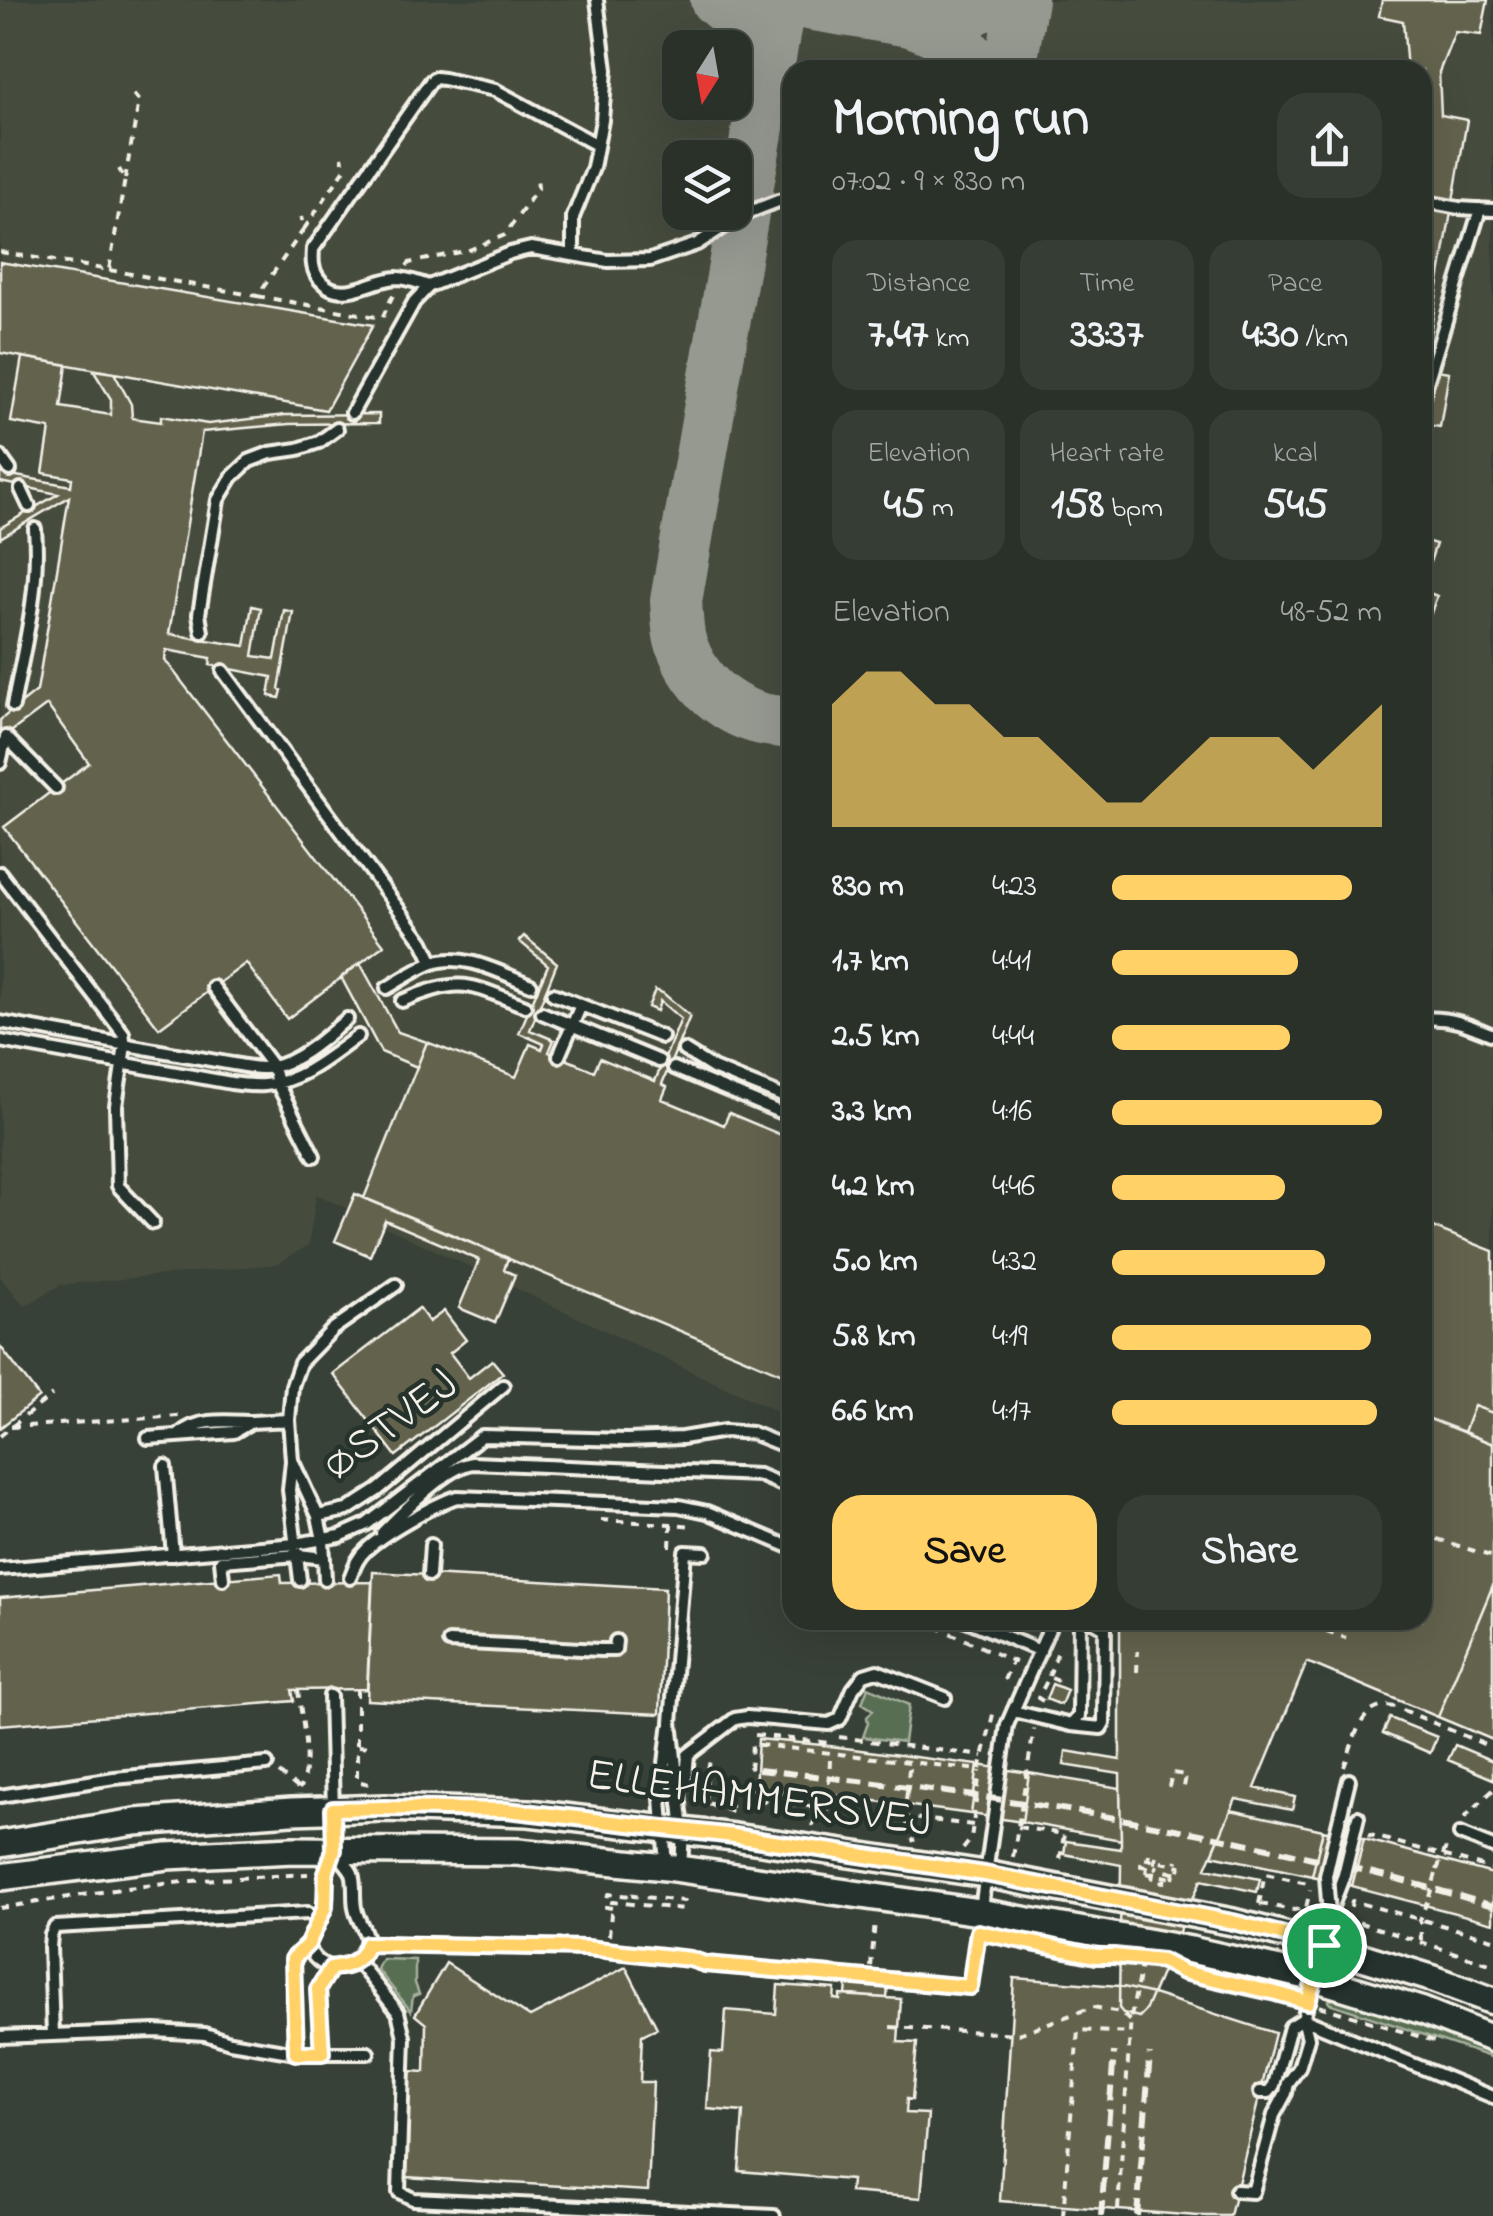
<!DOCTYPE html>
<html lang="en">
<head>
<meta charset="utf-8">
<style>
  body { margin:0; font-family:"Indie Flower",sans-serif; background:#363d35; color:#f1f3f6; height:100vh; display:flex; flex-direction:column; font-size:38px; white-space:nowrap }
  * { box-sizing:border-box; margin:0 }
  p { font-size:32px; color:#a5a9a8 }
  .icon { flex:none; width:55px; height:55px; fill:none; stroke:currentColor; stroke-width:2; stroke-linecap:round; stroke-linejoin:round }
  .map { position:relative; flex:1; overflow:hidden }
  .sheet { position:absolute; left:782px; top:60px; width:650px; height:1570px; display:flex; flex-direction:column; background:#2a3129; border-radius:30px; box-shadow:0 10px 40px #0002,0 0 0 2px #464c46 }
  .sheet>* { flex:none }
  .needle { width:65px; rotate:191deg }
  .tools { position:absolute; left:662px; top:30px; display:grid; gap:20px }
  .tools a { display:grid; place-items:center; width:90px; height:90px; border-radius:20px; background:#2a3129; box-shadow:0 10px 40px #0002,0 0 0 2px #464c46; font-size:50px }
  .pin { position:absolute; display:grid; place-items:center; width:85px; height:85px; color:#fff; margin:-42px; border:5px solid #fff; border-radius:50%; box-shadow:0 2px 10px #0007 }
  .round { display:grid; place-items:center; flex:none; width:105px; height:105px; border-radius:30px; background:#363d35 }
  .head { display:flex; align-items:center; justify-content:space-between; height:170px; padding:0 50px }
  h1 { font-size:55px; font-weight:800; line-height:75px }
  .figures { display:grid; grid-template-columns:repeat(3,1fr); gap:15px; height:170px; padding:10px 50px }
  .figures div { display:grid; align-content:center; border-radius:25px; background:#363d35; text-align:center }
  .figures b { font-size:42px; font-weight:800 }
  .figures small { font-size:28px; font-weight:400 }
  .figures p { font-size:28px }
  .chart { height:280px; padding:20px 50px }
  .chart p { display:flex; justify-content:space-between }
  .chart svg { width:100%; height:180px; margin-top:10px; fill:#ffd166; opacity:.7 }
  .primary-button { display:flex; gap:20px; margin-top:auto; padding:20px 50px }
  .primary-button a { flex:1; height:115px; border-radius:30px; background:#ffd166; color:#111; font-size:40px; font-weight:800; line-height:115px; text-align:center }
  .primary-button a+a { background:#363d35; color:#f1f3f6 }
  ul { padding:0 50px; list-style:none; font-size:32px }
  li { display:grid; grid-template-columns:160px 120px 1fr; align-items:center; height:75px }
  li i { height:25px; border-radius:12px; background:#ffd166 }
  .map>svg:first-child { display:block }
  .built { fill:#454b3e; fill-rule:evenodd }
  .green { fill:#596e52; stroke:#a6b09d; stroke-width:2.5 }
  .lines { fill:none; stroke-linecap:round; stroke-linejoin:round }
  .taxiway { stroke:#969990; stroke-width:52 }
  .building { fill:#63624d; stroke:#f4f1e8; stroke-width:2.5 }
  .service-casing { stroke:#f4f1e8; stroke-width:18 }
  .tertiary-casing { stroke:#f4f1e8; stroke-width:32 }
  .path { stroke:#f4f1e8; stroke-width:4; stroke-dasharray:8 8; stroke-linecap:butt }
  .service { stroke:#26332d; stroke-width:10 }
  .tertiary { stroke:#26332d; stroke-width:25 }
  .rail { stroke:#f4f1e8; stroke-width:6; stroke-dasharray:15 8; stroke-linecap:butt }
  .service-bridge-casing { stroke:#f4f1e8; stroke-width:18; stroke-linecap:butt }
  .path-bridge { stroke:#f4f1e8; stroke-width:4; stroke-dasharray:8 8; stroke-linecap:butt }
  .service-bridge { stroke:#26332d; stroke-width:10 }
  .route-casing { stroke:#fff; stroke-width:20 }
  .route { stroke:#ffd166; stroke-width:12 }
  .labels { text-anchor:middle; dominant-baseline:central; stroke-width:9; stroke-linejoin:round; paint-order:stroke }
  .street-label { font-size:45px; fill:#f4f1e8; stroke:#26332d }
</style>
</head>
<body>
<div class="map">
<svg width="1493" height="2216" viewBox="0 0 1493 2216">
  <rect width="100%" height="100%" fill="#384137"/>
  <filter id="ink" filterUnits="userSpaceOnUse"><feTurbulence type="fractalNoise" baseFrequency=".01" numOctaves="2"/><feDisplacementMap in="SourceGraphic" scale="20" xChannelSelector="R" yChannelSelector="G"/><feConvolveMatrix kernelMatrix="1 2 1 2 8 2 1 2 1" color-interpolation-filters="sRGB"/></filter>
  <g filter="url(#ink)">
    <path class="built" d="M 0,0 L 1493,0 L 1493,1740 L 1422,1620 L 1422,70 L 792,70 L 792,1419 L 316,1194 L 309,1245 L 277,1264 L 60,1285 L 25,1306 L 0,1277 ZM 680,48 L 735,48 L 735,102 L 680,102 ZM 680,158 L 735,158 L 735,212 L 680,212 Z"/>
    <path class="green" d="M 868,1687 L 909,1705 L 904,1742 L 863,1737 L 868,1723 L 867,1717 L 873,1710 L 862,1703 Z
      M 382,1959 L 415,1960 L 415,1983 L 419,1994 L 413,1996 L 411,2011 L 377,1969 Z
      M 1335,1998 L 1345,1998 L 1493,2049 L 1493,2058 L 1329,2003 L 1328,2001 Z"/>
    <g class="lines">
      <path class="taxiway" d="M 716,0 C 746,23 759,52 763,88
        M 780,0 L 676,601 C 677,613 677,628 680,640 C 696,691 739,723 792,722
        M 785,0 L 910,21 C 941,23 965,17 991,0
        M 910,21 C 938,30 964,44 980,70
        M 1010,70 L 1022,0"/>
    </g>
    <path class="building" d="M 1382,0 L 1488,0 L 1481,35 L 1455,32 L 1439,72 L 1441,115 L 1467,120 L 1424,368 L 1449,372 L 1440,427 L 1422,424 L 1422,70 L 1407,70 L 1403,21 L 1379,16 Z
      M 0,262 L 373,325 L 326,410 L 0,353 Z
      M 22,357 L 67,365 L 61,407 L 111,415 L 111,399 L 93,370 L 114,373 L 131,404 L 132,418 L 161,422 L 161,416 L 208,424 L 285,415 L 379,414 L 379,423 L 289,424 L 202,432 L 169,634 L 245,646 L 252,606 L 261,608 L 253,656 L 275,659 L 284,610 L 293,612 L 279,689 L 282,690 L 280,698 L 269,696 L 272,677 L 210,665 L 211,658 L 166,650 L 165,660 L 384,945 L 287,1019 L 246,963 L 159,1028 L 4,827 L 89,763 L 47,705 L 0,740 L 0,720 L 37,691 L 69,497 L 0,538 L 0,528 L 58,494 L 0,482 L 0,473 L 71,486 L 72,478 L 43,473 L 50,429 L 11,422 Z
      M 1422,540 L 1436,544 L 1422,586 Z
      M 1422,590 L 1437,596 L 1422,638 Z
      M 524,936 L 557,963 L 530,1030 L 554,1040 L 549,1052 L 594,1071 L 600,1058 L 655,1081 L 681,1019 L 660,1001 L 657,1011 L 648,1007 L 655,990 L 663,993 L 690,1016 L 662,1084 L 667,1087 L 662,1099 L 724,1125 L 729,1113 L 786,1137 L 792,1122 L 792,1378 L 364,1198 L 427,1042 L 516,1077 L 530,1044 L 542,1049 L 544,1044 L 519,1033 L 548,965 L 519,941 Z
      M 360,963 L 398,1032 L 427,1042 L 417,1067 L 381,1052 L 341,977 Z
      M 355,1194 L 508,1258 L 504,1270 L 515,1275 L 495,1323 L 459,1308 L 479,1260 L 385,1220 L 370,1256 L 335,1241 Z
      M 1422,1223 L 1493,1251 L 1493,1413 L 1474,1406 L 1464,1432 L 1422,1416 Z
      M 419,1308 L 429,1322 L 444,1311 L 466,1340 L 450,1353 L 469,1378 L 492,1360 L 503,1373 L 396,1456 L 333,1374 Z
      M 0,1346 L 39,1397 L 0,1428 Z
      M 1474,1406 L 1493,1413 L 1493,1444 L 1464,1432 Z
      M 1422,1416 L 1493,1444 L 1493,1585 L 1438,1717 L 1307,1662 L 1255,1788 L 1295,1797 L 1292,1810 L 1236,1799 L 1206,1868 L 1260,1879 L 1257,1892 L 1201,1880 L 1145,2011 L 1139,2017 L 1123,2013 L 1119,2008 L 1121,1865 L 1064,1854 L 1066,1841 L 1121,1849 L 1120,1774 L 1064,1765 L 1066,1751 L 1120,1760 L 1120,1620 L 1422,1620 Z
      M 373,1572 L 665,1588 L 660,1714 L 367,1700 Z
      M 281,1574 L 282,1583 L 372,1582 L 367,1689 L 292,1690 L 294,1701 L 0,1725 L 0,1598 Z
      M 1493,1585 L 1493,1740 L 1438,1717 Z
      M 1052,1684 L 1067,1690 L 1061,1705 L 1046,1699 Z
      M 1390,1718 L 1437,1737 L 1430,1753 L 1383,1733 Z
      M 758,1739 L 822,1745 L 978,1765 L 971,1814 L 824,1794 L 755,1789 Z
      M 1455,1745 L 1493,1761 L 1493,1779 L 1448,1760 Z
      M 978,1765 L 1029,1773 L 1022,1822 L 971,1814 Z
      M 1029,1773 L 1120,1788 L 1121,1840 L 1022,1822 Z
      M 1231,1810 L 1323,1830 L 1312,1876 L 1212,1855 Z
      M 1323,1830 L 1364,1839 L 1352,1886 L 1312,1876 Z
      M 1364,1839 L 1493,1874 L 1493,1923 L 1352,1886 Z
      M 446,1963 L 530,2017 L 626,1967 L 657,2028 L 642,2035 L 640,2082 L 653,2082 L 648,2191 L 405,2177 L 410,2071 L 425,2072 L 426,2024 L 415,2015 Z
      M 848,1971 L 889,1973 L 887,1998 L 846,1995 Z
      M 1014,1978 L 1119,1986 L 1153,1994 L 1275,2033 L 1230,2216 L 1198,2216 L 1000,2201 Z
      M 778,1985 L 835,1989 L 834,1999 L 840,2000 L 840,1995 L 901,1999 L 898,2042 L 917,2043 L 912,2100 L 907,2099 L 906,2113 L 928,2114 L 921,2198 L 850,2192 L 851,2180 L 739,2171 L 743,2112 L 707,2109 L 711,2052 L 723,2053 L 726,2010 L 776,2014 Z"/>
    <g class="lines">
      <defs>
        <path id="service" d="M 1422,201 L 1459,208 L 1493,210
          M 573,254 L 573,217 L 593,168 L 602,120 L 606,70 L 597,0
          M 429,286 C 419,283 407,278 397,278 C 371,279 342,305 320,280 C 312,271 312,261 313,249 L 431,81 L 435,78 L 444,79 L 495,90 L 597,145
          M 1422,399 L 1480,209
          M 352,413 L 414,302 L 429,286 L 510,253 L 531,248 L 608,261 L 650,260 L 697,244 L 742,215 L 778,201 L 792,198
          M 0,456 L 10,470
          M 21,489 L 29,506
          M 202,632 L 199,614 L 218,500 L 232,477 L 249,461 L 270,453 L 298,449 L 319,442 L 337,429
          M 223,671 L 423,942 L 433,963
          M 13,706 C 24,648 40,588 35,529
          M 6,737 L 56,788
          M 0,763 L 6,737
          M 0,873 L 123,1033 L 125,1045 L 116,1106 L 118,1186 L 153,1223
          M 213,987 L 273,1067 L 277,1083 L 314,1156
          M 387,988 C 401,980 415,970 430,964 C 463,951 501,973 531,985
          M 553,994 L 662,1037
          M 402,1001 C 462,976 468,984 525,1006
          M 542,1013 L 659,1061
          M 1422,1019 C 1448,1016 1469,1025 1493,1035
          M 0,1022 L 233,1064 C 246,1066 261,1070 273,1067 C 302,1060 325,1037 347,1019
          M 0,1041 L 231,1083 C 241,1084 253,1086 264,1085 C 301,1082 329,1057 358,1036
          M 684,1050 L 713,1068 L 792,1100
          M 559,1056 L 581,1005
          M 674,1068 L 789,1116
          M 180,1434 C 198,1418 226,1421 249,1422
          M 148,1438 L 234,1432 L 251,1422 L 289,1420
          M 292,1461 L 289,1490 L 300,1580
          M 165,1466 L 173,1555
          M 318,1516 L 347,1510 L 378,1490 L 503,1386
          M 382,1533 C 402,1513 445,1467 473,1463 L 759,1475 L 792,1489
          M 0,1569 L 296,1544 L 340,1536 L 367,1524 L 482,1436 L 627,1440 L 682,1438 L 725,1431 L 752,1433 L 792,1449
          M 429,1575 L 431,1545
          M 350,1578 C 354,1568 357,1558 366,1550 C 382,1534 435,1504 457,1497 L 679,1506 L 707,1512 L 792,1548
          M 223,1579 L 221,1561 L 298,1555 L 324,1558
          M 325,1579 L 323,1540 L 318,1516 L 292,1460 L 289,1420 L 292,1386 L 300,1363 L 333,1329 L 396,1285
          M 966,1620 L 1040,1651
          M 449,1642 L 600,1650 L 615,1650 L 616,1641
          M 1013,1711 L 1071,1725 L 1079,1716 L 1080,1620
          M 1071,1725 L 1101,1728 L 1104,1723 L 1105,1628 L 1091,1620
          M 679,1786 L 686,1777 L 688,1755 L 735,1719 L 747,1717 L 829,1724 L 840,1719 L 853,1689 L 864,1675 L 877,1671 L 945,1698
          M 0,1796 L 114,1778 L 267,1764
          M 1460,1834 L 1493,1847
          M 1334,1841 L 1349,1780
          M 1351,1846 L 1358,1817
          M 666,1866 L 661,1798 L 669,1729
          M 681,1869 L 683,1830 L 671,1722 L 685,1552 L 705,1553
          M 367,1943 L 587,1948 L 691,1959 L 705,1964 L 970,1987 L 1007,1725 L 1053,1620
          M 308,1944 C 314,1973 357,1977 366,1949 C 370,1934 360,1926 356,1912 C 352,1900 356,1885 352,1873 C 349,1867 342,1860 338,1854
          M 1324,1944 L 1329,1914 L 1344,1875
          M 357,1961 L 398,2012 L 404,2037 L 399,2192 L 413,2199 L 774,2216
          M 1303,2019 L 1493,2097
          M 53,2035 L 50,1947 L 51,1935 L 55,1927 L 308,1913
          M 0,2037 L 155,2031 L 205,2034 L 230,2042 L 296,2053 L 368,2053
          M 296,2053 L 293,1959 L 308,1944 L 321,1917 L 326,1897 L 326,1873 L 334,1849 L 330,1696
          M 322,2053 L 318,1989 L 331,1968
          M 1260,2092 L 1269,2092 L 1274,2085 L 1290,2027 L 1303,2019
          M 1236,2191 L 1253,2192 L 1274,2115 L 1286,2093 L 1288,2083 L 1299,2068 L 1308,2038 L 1303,2019 L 1315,1979"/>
        <path id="tertiary" d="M 0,1844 L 135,1822 L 292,1811 L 385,1808 L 529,1813 L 734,1837 L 985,1874 L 1233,1922 L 1324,1945 L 1434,1979 L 1493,2001
          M 0,1877 L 167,1856 L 293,1850 L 518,1852 L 666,1867 L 979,1912 L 1191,1950 L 1315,1978 L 1423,2011 L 1493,2039"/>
      </defs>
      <use href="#service" class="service-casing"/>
      <use href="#tertiary" class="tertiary-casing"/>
      <path class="path" d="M 125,179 L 139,101 L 133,94
        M 304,229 L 345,169 L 342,157
        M 0,252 L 109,270 L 125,179 L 119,169
        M 407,266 L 409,263 L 469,250 L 505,235 L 538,188 L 537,178
        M 109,270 L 257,296 L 304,229 L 301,217
        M 257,296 L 382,318 L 394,293
        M 11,1427 L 180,1416
        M 0,1436 L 52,1395
        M 601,1520 L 671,1524
        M 1422,1534 L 1493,1557
        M 670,1547 L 671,1524 L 693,1526
        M 921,1620 L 1017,1663
        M 1296,1620 L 1346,1638
        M 1349,1620 L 1364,1625
        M 1137,1672 L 1138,1651
        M 1049,1676 L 1059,1648
        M 1004,1680 L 1013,1660
        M 357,1689 L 357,1781 L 373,1785
        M 298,1690 C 301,1716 313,1767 299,1789
        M 1043,1701 L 1038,1698 L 1049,1677 L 1063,1683
        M 755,1735 L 830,1743
        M 839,1737 L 983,1756
        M 358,1746 L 371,1747
        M 1344,1767 C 1355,1740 1359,1700 1396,1707 L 1493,1748
        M 279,1773 L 299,1789
        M 1169,1787 L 1172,1773 L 1186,1775 L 1184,1787
        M 750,1790 L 820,1796
        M 907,1792 L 904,1816 L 914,1842
        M 693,1801 L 705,1802 L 732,1812
        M 705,1802 L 707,1773 L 711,1757
        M 725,1807 L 740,1804 L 748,1799
        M 1464,1818 L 1493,1790
        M 973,1825 L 748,1799 L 752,1744 L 980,1770 L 994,1710
        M 812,1826 L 823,1806 L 829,1783
        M 1018,1827 L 1064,1834 L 1059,1866
        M 1369,1838 L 1370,1835 L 1493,1869
        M 963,1849 L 971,1839 L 980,1771
        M 1156,1856 L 1152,1880 L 1164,1882 L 1166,1871 L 1178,1874 L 1180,1866 L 1142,1858 L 1141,1866 L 1156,1868 L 1157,1865
        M 1013,1857 L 1034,1729
        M 1437,1870 L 1448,1842
        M 1146,1873 L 1149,1854
        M 1173,1878 L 1177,1860
        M 1259,1904 L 1265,1874 L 1312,1884
        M 1260,1904 L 1294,1910 L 1306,1908 L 1310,1890
        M 0,1908 L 127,1888 L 202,1880 L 308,1874
        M 612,1908 L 606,1907 L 608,1894 L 633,1896
        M 609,1936 L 612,1902 L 683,1909 L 684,1901 L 633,1896 L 634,1886
        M 1493,1939 L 1352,1901 L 1348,1919 L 1493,1965
        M 1421,1940 L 1420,1919 L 1429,1897
        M 871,1967 L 875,1921
        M 1319,2006 L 1434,2041
        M 890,2027 L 1018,2034 L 1093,2007 L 1120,2012 L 1130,2021
        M 1118,2209 L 1131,2017 L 1141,1965
        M 1063,2216 L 1078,2030 L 1130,2033"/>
      <use href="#service" class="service"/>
      <use href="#tertiary" class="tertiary"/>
      <path class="rail" d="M 758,1770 C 1006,1795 1253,1834 1493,1906
        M 1101,2216 L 1114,2052
        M 1137,2216 L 1150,2054"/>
      <defs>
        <path id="service-bridge" d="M 1344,1875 L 1351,1846
          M 1329,1914 L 1326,1876 L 1334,1841"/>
      </defs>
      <use href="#service-bridge" class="service-bridge-casing"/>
      <path class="path-bridge" d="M 829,1783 L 830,1760
        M 907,1792 L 909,1768
        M 1146,1873 L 1173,1878
        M 1429,1897 L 1437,1870"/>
      <use href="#service-bridge" class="service-bridge"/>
    </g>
  </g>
  <g class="lines" filter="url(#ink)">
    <defs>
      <path id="route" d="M 385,1808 L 507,1810 L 734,1836 L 985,1874 L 1233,1922 L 1324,1945 L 1308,2002 L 1276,1993 L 1183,1972 L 1162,1961 L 1114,1956 L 1096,1956 L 978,1932 L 970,1987 L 705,1964 L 690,1959 L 587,1948 L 367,1944 C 361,1962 349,1966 331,1968 L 318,1989 L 322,2053 L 296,2053 L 293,1959 L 308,1944 L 325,1907 L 326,1873 L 334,1850 L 333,1809 Z"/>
    </defs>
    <use href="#route" class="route-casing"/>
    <use href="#route" class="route"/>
  </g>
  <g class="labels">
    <g class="street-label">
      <text transform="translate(391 1426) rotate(-36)">ØSTVEJ</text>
      <text transform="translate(759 1800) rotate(8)">ELLEHAMMERSVEJ</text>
    </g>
  </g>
</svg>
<div class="tools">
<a><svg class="needle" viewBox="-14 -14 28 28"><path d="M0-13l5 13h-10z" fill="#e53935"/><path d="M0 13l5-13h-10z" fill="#a5a9a8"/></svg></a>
<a><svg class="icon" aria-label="layers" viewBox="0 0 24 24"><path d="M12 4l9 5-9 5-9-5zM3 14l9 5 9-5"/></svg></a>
</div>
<div class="pin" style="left:1324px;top:1945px;background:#1e9e55"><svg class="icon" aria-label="arrive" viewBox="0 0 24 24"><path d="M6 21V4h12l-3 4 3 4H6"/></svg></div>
<section class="sheet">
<div class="head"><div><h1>Morning run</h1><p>07:02 · 9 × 830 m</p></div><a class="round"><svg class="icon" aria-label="share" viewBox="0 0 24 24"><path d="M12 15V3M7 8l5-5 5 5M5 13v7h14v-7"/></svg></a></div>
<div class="figures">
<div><p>Distance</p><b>7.47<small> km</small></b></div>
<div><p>Time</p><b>33:37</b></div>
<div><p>Pace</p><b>4:30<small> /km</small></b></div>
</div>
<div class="figures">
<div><p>Elevation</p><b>45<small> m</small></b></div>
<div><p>Heart rate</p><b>158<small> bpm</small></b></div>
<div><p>kcal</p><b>545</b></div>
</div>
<div class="chart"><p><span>Elevation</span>48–52 m</p>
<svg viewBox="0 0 160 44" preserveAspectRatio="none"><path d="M0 44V14L10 6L20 6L30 14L40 14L50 22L60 22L70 30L80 38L90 38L100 30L110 22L120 22L130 22L140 30L150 22L160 14V44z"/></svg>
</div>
<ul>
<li><b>830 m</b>4:23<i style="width:89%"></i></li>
<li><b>1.7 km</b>4:41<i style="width:69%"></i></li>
<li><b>2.5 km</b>4:44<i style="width:66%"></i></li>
<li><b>3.3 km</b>4:16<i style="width:100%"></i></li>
<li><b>4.2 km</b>4:46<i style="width:64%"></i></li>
<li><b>5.0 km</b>4:32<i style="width:79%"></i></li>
<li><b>5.8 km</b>4:19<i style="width:96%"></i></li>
<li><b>6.6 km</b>4:17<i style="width:98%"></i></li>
</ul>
<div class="primary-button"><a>Save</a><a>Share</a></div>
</section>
</div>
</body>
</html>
